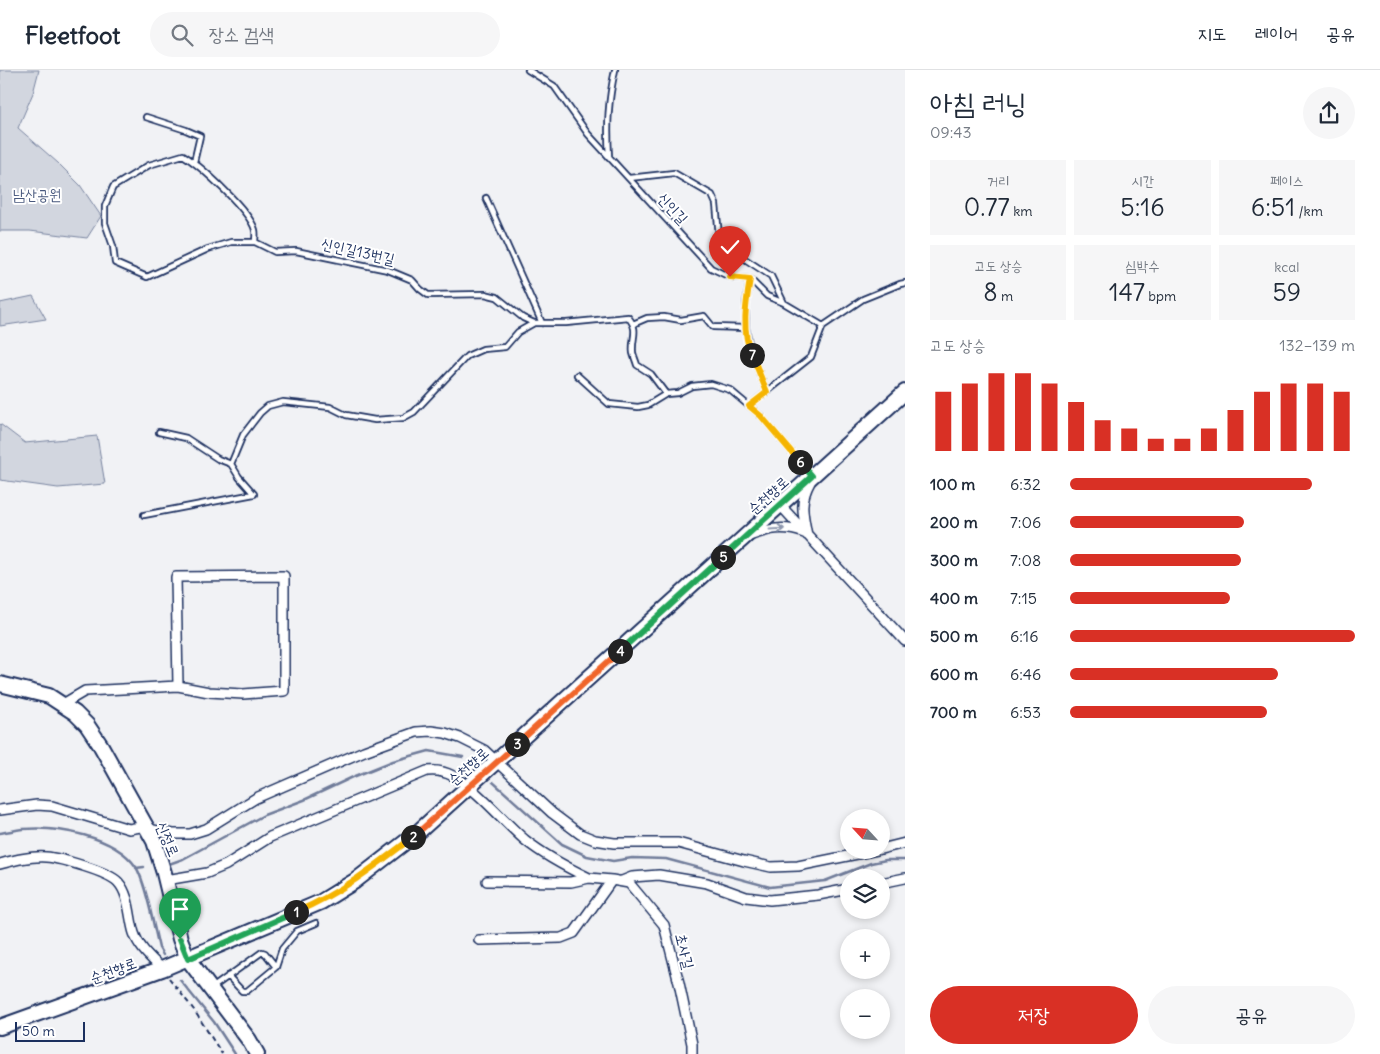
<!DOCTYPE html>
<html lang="ko">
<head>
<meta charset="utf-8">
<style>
  body { margin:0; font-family:Delius,"Poor Story",sans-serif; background:#f6f6f7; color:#1f2937; height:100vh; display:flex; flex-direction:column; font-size:19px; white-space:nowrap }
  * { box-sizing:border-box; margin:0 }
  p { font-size:16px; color:#747a83 }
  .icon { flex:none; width:28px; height:28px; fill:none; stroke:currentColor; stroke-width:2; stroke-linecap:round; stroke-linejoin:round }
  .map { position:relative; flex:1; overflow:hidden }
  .panel { display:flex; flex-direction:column; background:#fff; width:475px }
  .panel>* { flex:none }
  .needle { width:32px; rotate:296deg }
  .tools { position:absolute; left:840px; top:739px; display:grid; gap:10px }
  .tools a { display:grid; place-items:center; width:50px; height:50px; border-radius:50%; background:#fff; box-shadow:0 2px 8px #0003; font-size:25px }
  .scale { position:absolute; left:15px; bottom:12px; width:70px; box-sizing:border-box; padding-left:5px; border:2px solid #1b2f5e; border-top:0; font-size:14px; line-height:18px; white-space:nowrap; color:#1b2f5e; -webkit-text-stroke:4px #fff; paint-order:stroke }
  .pin { position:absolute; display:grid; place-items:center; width:42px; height:42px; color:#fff; margin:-51px -21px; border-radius:50% 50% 50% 0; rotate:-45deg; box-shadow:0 0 5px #0007 }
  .pin .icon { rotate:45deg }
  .km { position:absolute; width:25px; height:25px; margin:-12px; border-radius:50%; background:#222; color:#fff; font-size:14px; line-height:25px; text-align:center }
  .round { display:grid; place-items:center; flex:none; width:52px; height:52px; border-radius:26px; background:#f6f6f7 }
  .headline { display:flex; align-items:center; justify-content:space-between; height:85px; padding:0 25px }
  h1 { font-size:28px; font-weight:600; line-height:38px }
  .metrics { display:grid; grid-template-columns:repeat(3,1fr); gap:8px; height:85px; padding:5px 25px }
  .metrics div { display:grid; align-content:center; border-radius:0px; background:#f6f6f7; text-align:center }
  .metrics b { font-size:25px; font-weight:600 }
  .metrics small { font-size:14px; font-weight:400 }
  .metrics p { font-size:14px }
  .chart { height:140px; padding:10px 25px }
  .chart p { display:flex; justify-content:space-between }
  .chart svg { width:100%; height:90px; margin-top:5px; stroke:#d93025; stroke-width:6 }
  .action { display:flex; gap:10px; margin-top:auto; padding:10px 25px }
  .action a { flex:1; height:58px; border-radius:30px; background:#d93025; color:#fff; font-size:20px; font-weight:600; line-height:58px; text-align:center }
  .action a+a { background:#f6f6f7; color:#1f2937 }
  ul { padding:0 25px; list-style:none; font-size:16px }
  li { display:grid; grid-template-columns:80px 60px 1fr; align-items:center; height:38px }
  li i { height:12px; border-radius:6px; background:#d93025 }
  header { display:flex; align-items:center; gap:30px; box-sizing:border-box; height:70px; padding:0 25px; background:#fff; border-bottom:1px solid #e0e1e3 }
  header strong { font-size:24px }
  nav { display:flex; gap:28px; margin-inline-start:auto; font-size:18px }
  .search { width:350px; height:45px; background:#f6f6f7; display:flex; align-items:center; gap:12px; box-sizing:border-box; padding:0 18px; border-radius:28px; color:#747a83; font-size:19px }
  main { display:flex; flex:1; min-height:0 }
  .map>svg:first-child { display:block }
  .green { fill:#d2d6df; stroke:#76829e }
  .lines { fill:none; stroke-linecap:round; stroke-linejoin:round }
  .stream { stroke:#707c9a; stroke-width:2.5 }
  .lane-casing { stroke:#1b2f5e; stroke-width:8 }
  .street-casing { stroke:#1b2f5e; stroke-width:12 }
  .secondary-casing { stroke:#1b2f5e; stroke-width:18 }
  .path { stroke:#1b2f5e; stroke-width:2; stroke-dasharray:5 4; stroke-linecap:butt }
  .lane { stroke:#fff; stroke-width:4.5 }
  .street { stroke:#fff; stroke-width:9 }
  .secondary { stroke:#fff; stroke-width:14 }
  .oneway { stroke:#8d97ae }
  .split-1-casing { stroke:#fff; stroke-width:10 }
  .split-2-casing { stroke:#fff; stroke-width:10 }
  .split-3-casing { stroke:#fff; stroke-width:10 }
  .split-4-casing { stroke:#fff; stroke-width:10 }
  .split-5-casing { stroke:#fff; stroke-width:10 }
  .split-6-casing { stroke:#fff; stroke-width:10 }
  .split-7-casing { stroke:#fff; stroke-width:10 }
  .split-8-casing { stroke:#fff; stroke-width:10 }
  .split-1 { stroke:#22a559; stroke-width:6 }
  .split-2 { stroke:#f5b400; stroke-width:6 }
  .split-3 { stroke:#f0652b; stroke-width:6 }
  .split-4 { stroke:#f0652b; stroke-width:6 }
  .split-5 { stroke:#22a559; stroke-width:6 }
  .split-6 { stroke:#22a559; stroke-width:6 }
  .split-7 { stroke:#f5b400; stroke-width:6 }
  .split-8 { stroke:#f5b400; stroke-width:6 }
  .labels { text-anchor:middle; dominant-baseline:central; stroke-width:4; stroke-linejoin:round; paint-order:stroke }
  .park-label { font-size:15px; fill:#49597e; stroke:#fff }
  .street-label { font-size:15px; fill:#1b2f5e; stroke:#fff }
</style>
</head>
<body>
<header>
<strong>Fleetfoot</strong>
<div class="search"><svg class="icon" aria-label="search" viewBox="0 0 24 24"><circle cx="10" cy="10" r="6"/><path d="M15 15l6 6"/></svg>장소 검색</div>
<nav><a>지도</a><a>레이어</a><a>공유</a></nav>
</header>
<main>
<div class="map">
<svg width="905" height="984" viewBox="0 0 905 984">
  <rect width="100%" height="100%" fill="#f1f2f5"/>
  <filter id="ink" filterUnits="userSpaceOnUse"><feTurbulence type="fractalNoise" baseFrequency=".02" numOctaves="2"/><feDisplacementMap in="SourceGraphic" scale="10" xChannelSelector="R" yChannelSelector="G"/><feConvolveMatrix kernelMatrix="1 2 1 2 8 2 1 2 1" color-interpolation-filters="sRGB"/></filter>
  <g filter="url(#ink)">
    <path class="green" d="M 0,0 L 39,0 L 33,23 L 18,58 L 58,93 L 80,115 L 101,146 L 87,168 L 30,161 L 0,161 Z
      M 33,226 L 46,249 L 0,256 L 0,233 Z
      M 0,354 L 25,373 L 97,366 L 105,414 L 58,418 L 0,410 Z"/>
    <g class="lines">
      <path class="stream" d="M 493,712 L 562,774 L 587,786 L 613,791 L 632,788 L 666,789 L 770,817 L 825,811 L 871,793 L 886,790 L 905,790
        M 0,763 C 7,762 15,760 23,759 C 57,756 115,766 136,797 C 146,813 154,858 159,878 L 163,885
        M 169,794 L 183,789 L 264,745 L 304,730 L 353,707 L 393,691 L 429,681 L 463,687
        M 136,798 L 144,797
        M 180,910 L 214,952 L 235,984"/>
      <defs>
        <path id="lane" d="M 528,0 L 554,16 L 588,64 L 711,198 L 730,207 L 750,209 L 767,226 L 784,233 L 823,256 L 863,229 L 900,214 L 905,213
          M 146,47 L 186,60 L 200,66 L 194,92
          M 609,87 C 607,54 608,32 615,0
          M 629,108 L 674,103 L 712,125 L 716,134 L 719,166 L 726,174 L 745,189 L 771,206 L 784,233
          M 486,128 L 542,253
          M 255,172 L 231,172 L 208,179 L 147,207 L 115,193 L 113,176 L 105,153 L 105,136 L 113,117 L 149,95 L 183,85 C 201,96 250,141 255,160 C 256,164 255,169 255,172 L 275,182 L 296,181 L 388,200 L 412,210 L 420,219 L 428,225 L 485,224 L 497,227 L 523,248 L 534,253 L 566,253 L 628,247 C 640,261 631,267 633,283 C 634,287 636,291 637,295 L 651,304 L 666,324 L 678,323 L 692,316 L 711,314 L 730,320 L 749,336 L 811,287 L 823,256
          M 633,254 L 647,248 L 664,247 L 681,250 L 704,246 L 713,257 L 746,258 L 746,233 L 750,209
          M 746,258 L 750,280 L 767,322
          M 577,305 L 609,334 L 638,337 L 648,335 L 666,324
          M 749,336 L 761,346 L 811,405
          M 159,362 L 186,368 L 218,389 L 231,394 L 243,365 L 260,343 L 268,336 L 283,332 L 330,337 L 346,345 L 375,350 L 403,348 L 414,342 L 467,286 L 483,279 L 505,277 L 518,262 L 534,253
          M 144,445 L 254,424 L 239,407 L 231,394
          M 228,906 L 242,921 L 247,921 L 276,897 L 282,879 L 297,861 L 316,853
          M 212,918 L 262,882 L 265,883 L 276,897"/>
        <path id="street" d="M 781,436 L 905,571
          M 807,465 C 803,444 799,432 810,412
          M 749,466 C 768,459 784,455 804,463
          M 63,634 L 85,621 L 178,616 L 209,622 L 243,624 L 284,621 L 284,506 L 176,507 L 178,616
          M 0,740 L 37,735 L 52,736 L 129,759 L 146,756 L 153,760 L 173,764 L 190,764 L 206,759 L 256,728 L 364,681 L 416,662 L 431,661 L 445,663 L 460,668 L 484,680 L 552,743 L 580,764 L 595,770 L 614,773 L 678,773 L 744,791 L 771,797 L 798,796 L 877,780
          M 881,779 L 905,773
          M 0,794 C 15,790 30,786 46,787 C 60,788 109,802 118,812 C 130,825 129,847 134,863 C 139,878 151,888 162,899
          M 166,810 L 207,803 L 226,795 L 270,767 L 427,701 C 436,700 444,701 453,706 C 477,719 503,751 525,770 C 545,786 566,797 589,808
          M 487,811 L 571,812 L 589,808 L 612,810 L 629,813 L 664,855 L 679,913 L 692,974 L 692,984
          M 622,811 L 632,807 L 659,805 L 707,813 L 746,827 L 770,830 L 818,825 L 849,819
          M 881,813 L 905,808
          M 479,870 L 561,868 L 574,863 L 612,810"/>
        <path id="secondary" d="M 0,614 L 49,626 L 75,643 L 87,655 L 101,676 L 154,771 L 164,803 L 180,869 L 188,889 L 249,970 L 257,984
          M 0,957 L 162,899 L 321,832 L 355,811 L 417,763 L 905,322"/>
      </defs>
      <use href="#lane" class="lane-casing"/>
      <use href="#street" class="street-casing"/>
      <use href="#secondary" class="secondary-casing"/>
      <path class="path" d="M 169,908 L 194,940 L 222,984"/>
      <use href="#lane" class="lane"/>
      <use href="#street" class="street"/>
      <use href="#secondary" class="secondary"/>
    </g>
    <defs><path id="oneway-shaft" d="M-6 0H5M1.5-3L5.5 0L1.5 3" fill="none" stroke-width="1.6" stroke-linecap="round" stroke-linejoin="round" transform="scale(1.25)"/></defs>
    <use class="oneway" href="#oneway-shaft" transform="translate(777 459) rotate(-3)"/>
  </g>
  <g class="lines" filter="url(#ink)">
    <defs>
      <path id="split-1" d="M 180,869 L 188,889 L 296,842"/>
      <path id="split-2" d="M 296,842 C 342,822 374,797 413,767"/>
      <path id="split-3" d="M 413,767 L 517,674"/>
      <path id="split-4" d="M 517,674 L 620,581"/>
      <path id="split-5" d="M 620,581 L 723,487"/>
      <path id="split-6" d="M 723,487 L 812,406 L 800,392"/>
      <path id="split-7" d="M 752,285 L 767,322 L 749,336 L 761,346 L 800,392"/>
      <path id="split-8" d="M 730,207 L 750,209 C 746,233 741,262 752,285"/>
    </defs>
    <use href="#split-1" class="split-1-casing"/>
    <use href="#split-2" class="split-2-casing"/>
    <use href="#split-3" class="split-3-casing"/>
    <use href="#split-4" class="split-4-casing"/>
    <use href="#split-5" class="split-5-casing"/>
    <use href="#split-6" class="split-6-casing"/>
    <use href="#split-7" class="split-7-casing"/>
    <use href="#split-8" class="split-8-casing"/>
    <use href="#split-1" class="split-1"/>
    <use href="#split-2" class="split-2"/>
    <use href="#split-3" class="split-3"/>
    <use href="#split-4" class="split-4"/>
    <use href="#split-5" class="split-5"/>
    <use href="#split-6" class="split-6"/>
    <use href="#split-7" class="split-7"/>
    <use href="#split-8" class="split-8"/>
  </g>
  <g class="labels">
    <g class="park-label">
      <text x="37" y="124">남산공원</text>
    </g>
    <g class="street-label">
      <text transform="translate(673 138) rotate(47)">신인길</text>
      <text transform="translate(358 181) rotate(13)">신인길13번길</text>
      <text transform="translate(768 425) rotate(-42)">순천향로</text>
      <text transform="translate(468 696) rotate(-42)">순천향로</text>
      <text transform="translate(168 769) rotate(67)">신정로</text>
      <text transform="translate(685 881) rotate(76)">초사길</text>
      <text transform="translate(113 900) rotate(-20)">순천향로</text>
    </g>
  </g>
</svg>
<div class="tools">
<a><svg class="needle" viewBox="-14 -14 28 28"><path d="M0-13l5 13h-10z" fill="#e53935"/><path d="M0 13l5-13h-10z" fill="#747a83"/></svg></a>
<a><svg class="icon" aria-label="layers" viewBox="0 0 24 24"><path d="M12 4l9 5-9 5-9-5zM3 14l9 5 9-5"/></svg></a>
<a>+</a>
<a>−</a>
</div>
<div class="scale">50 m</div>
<div class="pin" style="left:180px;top:869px;background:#1e9e55"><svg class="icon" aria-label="arrive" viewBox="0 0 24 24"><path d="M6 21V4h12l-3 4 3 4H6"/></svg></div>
<div class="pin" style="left:730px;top:207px;background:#d93025"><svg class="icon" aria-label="check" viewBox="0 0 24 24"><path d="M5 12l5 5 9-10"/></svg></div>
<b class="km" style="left:296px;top:842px">1</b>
<b class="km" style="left:413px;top:767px">2</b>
<b class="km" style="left:517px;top:674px">3</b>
<b class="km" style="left:620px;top:581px">4</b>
<b class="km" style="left:723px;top:487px">5</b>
<b class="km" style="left:800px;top:392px">6</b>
<b class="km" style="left:752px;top:285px">7</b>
</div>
<section class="panel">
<div class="headline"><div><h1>아침 러닝</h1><p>09:43</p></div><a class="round"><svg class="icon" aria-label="share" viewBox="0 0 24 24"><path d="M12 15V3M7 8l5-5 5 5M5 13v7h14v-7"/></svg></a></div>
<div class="metrics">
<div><p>거리</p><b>0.77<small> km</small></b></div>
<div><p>시간</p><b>5:16</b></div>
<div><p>페이스</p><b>6:51<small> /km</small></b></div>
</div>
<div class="metrics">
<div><p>고도 상승</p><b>8<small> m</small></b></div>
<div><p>심박수</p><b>147<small> bpm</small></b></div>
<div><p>kcal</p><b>59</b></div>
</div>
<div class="chart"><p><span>고도 상승</span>132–139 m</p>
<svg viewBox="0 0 160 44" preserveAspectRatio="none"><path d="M5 44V15M15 44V11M25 44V6M35 44V6M45 44V11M55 44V20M65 44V29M75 44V33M85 44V38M95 44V38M105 44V33M115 44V24M125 44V15M135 44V11M145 44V11M155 44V15"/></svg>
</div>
<ul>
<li><b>100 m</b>6:32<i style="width:85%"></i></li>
<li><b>200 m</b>7:06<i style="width:61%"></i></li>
<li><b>300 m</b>7:08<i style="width:60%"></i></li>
<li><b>400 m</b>7:15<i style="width:56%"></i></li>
<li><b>500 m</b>6:16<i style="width:100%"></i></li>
<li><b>600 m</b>6:46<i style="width:73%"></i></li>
<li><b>700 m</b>6:53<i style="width:69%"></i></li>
</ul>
<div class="action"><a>저장</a><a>공유</a></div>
</section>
</main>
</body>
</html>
